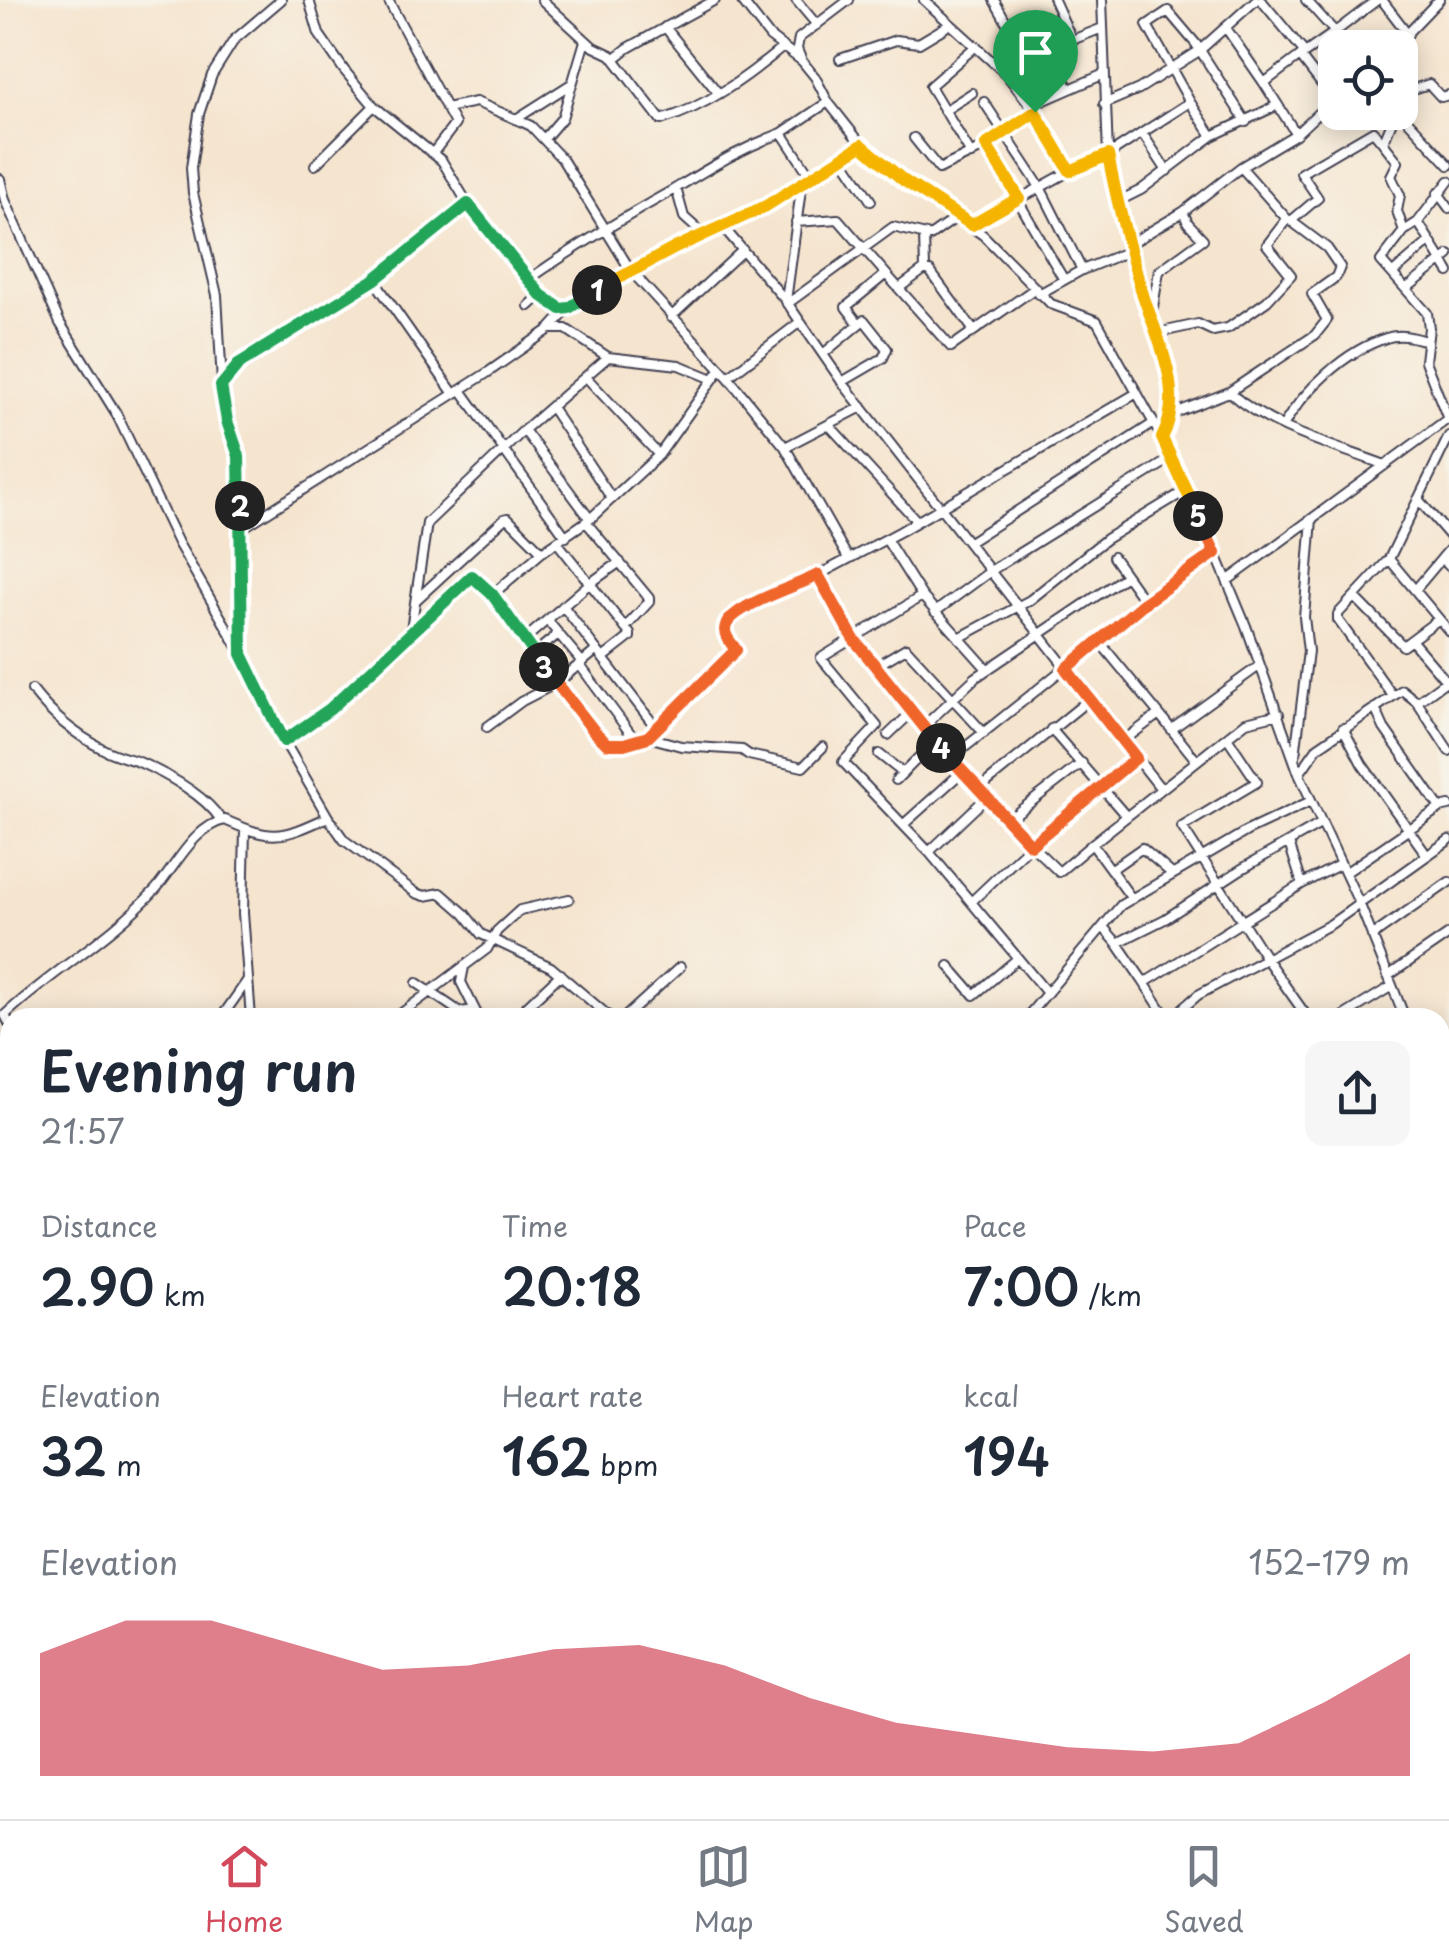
<!DOCTYPE html>
<html lang="en">
<head>
<meta charset="utf-8">
<style>
  body { margin:0; font-family:"Playpen Sans",sans-serif; background:#f6f6f7; color:#1f2937; height:100vh; display:flex; flex-direction:column; font-size:38px; white-space:nowrap }
  * { box-sizing:border-box; margin:0 }
  p { font-size:32px; color:#747a83 }
  .icon { flex:none; width:55px; height:55px; fill:none; stroke:currentColor; stroke-width:2; stroke-linecap:round; stroke-linejoin:round }
  .map { position:relative; flex:1; overflow:hidden }
  .details { position:absolute; left:0px; top:1008px; width:1450px; height:812px; display:flex; flex-direction:column; background:#fff; border-radius:30px 30px 0 0; box-shadow:0 5px 25px #0003 }
  .details>* { flex:none }
  .fabs { position:absolute; left:1318px; top:30px; display:grid; gap:20px }
  .fabs a { display:grid; place-items:center; width:100px; height:100px; border-radius:20px; background:#fff; box-shadow:0 5px 25px #0003; font-size:50px }
  .pin { position:absolute; display:grid; place-items:center; width:85px; height:85px; color:#fff; margin:-102px -42px; border-radius:50% 50% 50% 0; rotate:-45deg; box-shadow:0 0 10px #0007 }
  .pin .icon { rotate:45deg }
  .km { position:absolute; width:50px; height:50px; margin:-25px; border-radius:50%; background:#222; color:#fff; font-size:28px; line-height:50px; text-align:center }
  .round { display:grid; place-items:center; flex:none; width:105px; height:105px; border-radius:20px; background:#f6f6f7 }
  .summary { display:flex; align-items:center; justify-content:space-between; height:170px; padding:0 40px }
  h1 { font-size:55px; font-weight:600; line-height:75px }
  .metrics { display:grid; grid-template-columns:repeat(3,1fr); gap:15px; height:170px; padding:10px 40px }
  .metrics div { display:grid; align-content:center }
  .metrics b { font-size:50px; font-weight:600 }
  .metrics small { font-size:28px; font-weight:400 }
  .metrics p { font-size:28px }
  .chart { height:280px; padding:20px 40px }
  .chart p { display:flex; justify-content:space-between }
  .chart svg { width:100%; height:180px; margin-top:10px; fill:#d1495b; opacity:.7 }
  .tabs { display:flex; justify-content:space-around; align-items:center; height:140px; border-top:2px solid #e0e1e3; background:#fff; font-size:28px; color:#747a83 }
  .tabs a { display:grid; justify-items:center; gap:5px }
  .tabs .selected { color:#d1495b }
  .map>svg:first-child { display:block }
  .lines { fill:none; stroke-linecap:round; stroke-linejoin:round }
  .street-casing { stroke:#423f51; stroke-width:12 }
  .street { stroke:#fff; stroke-width:8 }
  .split-1-casing { stroke:#fff; stroke-width:20 }
  .split-2-casing { stroke:#fff; stroke-width:20 }
  .split-3-casing { stroke:#fff; stroke-width:20 }
  .split-4-casing { stroke:#fff; stroke-width:20 }
  .split-5-casing { stroke:#fff; stroke-width:20 }
  .split-6-casing { stroke:#fff; stroke-width:20 }
  .split-1 { stroke:#f5b400; stroke-width:12 }
  .split-2 { stroke:#22a559; stroke-width:12 }
  .split-3 { stroke:#22a559; stroke-width:12 }
  .split-4 { stroke:#f0652b; stroke-width:12 }
  .split-5 { stroke:#f0652b; stroke-width:12 }
  .split-6 { stroke:#f5b400; stroke-width:12 }
</style>
</head>
<body>
<div class="map">
<svg width="1449" height="1819" viewBox="0 0 1449 1819">
  <rect width="100%" height="100%" fill="#f7f3e8"/>
  <filter id="ink" filterUnits="userSpaceOnUse"><feTurbulence type="fractalNoise" baseFrequency=".01" numOctaves="2"/><feDisplacementMap in="SourceGraphic" scale="20" xChannelSelector="R" yChannelSelector="G"/><feConvolveMatrix kernelMatrix="1 2 1 2 8 2 1 2 1" color-interpolation-filters="sRGB"/></filter>
  <filter id="wash" filterUnits="userSpaceOnUse"><feTurbulence type="fractalNoise" baseFrequency=".0048" numOctaves="4" result="noise"/><feDisplacementMap in="SourceGraphic" scale="40" xChannelSelector="R" yChannelSelector="G"/><feGaussianBlur stdDeviation="2.25" result="paint"/><feColorMatrix in="noise" values="0 0 0 0 0 0 0 0 0 0 0 0 0 0 0 0 0 1.4 0 .05"/><feComposite in="paint" operator="in"/></filter>
  <g filter="url(#wash)">
    <rect width="100%" height="100%" fill="#f5e4ce"/>
  </g>
  <g filter="url(#ink)">
    <g class="lines">
      <defs>
        <path id="street" d="M 309,0 L 319,34 L 344,70 L 374,106 L 442,161 L 468,204 L 541,295 L 561,309 L 569,308 L 675,248 L 766,206 L 862,145
          M 388,0 L 455,124 L 433,153
          M 542,0 L 592,46 L 611,55 L 661,120 C 706,107 747,77 782,48
          M 741,0 L 770,37 L 802,61 L 815,77 L 828,102 L 862,145 L 903,180 L 983,235 L 1051,304 L 1097,321 L 1162,438 L 1211,542 L 1246,626 L 1299,774 L 1360,905 L 1405,1018
          M 796,0 L 817,25
          M 924,0 L 1006,74 L 1031,106 L 1070,171 L 1108,155 L 1190,102 L 1212,136
          M 994,0 L 1029,62 L 1072,40
          M 1054,0 L 1072,40 L 1100,29
          M 1102,0 L 1108,155 L 1129,251 L 1167,365 L 1170,415 L 1162,438
          M 1261,0 L 1305,53
          M 1306,0 L 1335,32 L 1377,0
          M 1382,0 L 1408,34
          M 665,27 L 719,94
          M 1226,28 L 1264,83
          M 1393,48 L 1439,0
          M 1051,53 L 1068,87
          M 1302,55 L 1335,32
          M 614,59 L 628,48 L 715,0
          M 840,59 L 896,40 L 919,43 L 949,25
          M 802,61 L 797,49 L 799,38 L 849,0
          M 1006,74 L 1029,62
          M 1400,99 L 1401,83 L 1410,90 L 1429,84 L 1441,97 L 1449,95
          M 984,102 L 1040,187 L 1082,270
          M 1190,102 L 1147,25 L 1168,11 L 1196,44 L 1246,122
          M 1104,104 L 1139,89 L 1199,51 L 1256,0
          M 1031,106 L 1102,75
          M 446,108 L 476,102 L 516,119 L 531,126 L 562,159 L 631,271 L 728,377 L 785,447 L 848,558
          M 944,111 L 972,93
          M 1400,112 L 1449,165
          M 516,119 L 571,84
          M 782,133 L 828,102
          M 1142,133 L 1167,171
          M 1296,134 L 1264,83 L 1300,56 L 1333,99
          M 914,138 L 939,169 L 980,149 L 1035,112
          M 544,139 L 562,118 L 585,41
          M 1383,143 L 1398,162 L 1391,176 L 1400,195 L 1397,211 L 1404,231 L 1381,261 L 1427,313 L 1429,328 L 1425,361 L 1448,419
          M 986,145 L 1064,280
          M 971,154 L 930,86 L 976,46
          M 843,159 L 871,201
          M 315,165 L 374,106
          M 0,179 L 5,200 L 60,323 L 116,413 L 178,543 L 242,654 L 284,741 L 328,817 L 344,840 L 416,893 L 425,896 L 441,893 L 465,914 L 481,934 L 551,967 L 611,1018
          M 676,188 L 684,217 L 705,236
          M 1438,193 L 1449,208
          M 1117,202 L 1141,190 L 1212,136 L 1278,105
          M 796,222 L 838,219 L 886,274 L 846,307 L 859,324
          M 1418,222 L 1449,181
          M 972,225 L 1070,171
          M 723,227 L 786,301 L 842,382 L 1161,789
          M 1404,231 L 1418,222 L 1449,272
          M 924,236 L 925,269
          M 1128,245 L 1183,212
          M 1393,273 L 1429,242
          M 886,274 L 951,347 L 1034,289
          M 374,280 L 454,394
          M 528,280 C 575,247 623,218 673,190 C 711,167 739,149 782,133 L 811,177
          M 899,288 L 925,269 L 930,271 L 974,331
          M 1407,288 L 1449,255
          M 1039,294 L 1082,270 L 1129,251
          M 786,301 L 802,182
          M 787,304 L 893,227 L 930,236 L 957,217
          M 529,306 L 541,295
          M 1152,313 L 1159,271 L 1203,239 L 1188,223 L 1183,212 L 1241,167 L 1296,134 L 1335,97
          M 671,317 L 743,250
          M 550,329 L 566,329 L 608,357 L 679,365 L 713,379
          M 1157,333 L 1198,324 L 1213,331 L 1228,328 L 1267,301 L 1291,275 L 1267,245 L 1287,219 L 1241,167
          M 823,354 L 864,320 L 887,349 L 883,358 L 842,382
          M 586,377 L 659,455
          M 728,377 L 800,322
          M 221,386 L 240,363 L 374,280 L 468,204
          M 461,390 L 566,537
          M 1229,392 C 1271,430 1333,445 1385,465
          M 551,407 L 612,499
          M 1170,415 L 1229,392 L 1315,335 L 1327,320 L 1312,294 L 1336,277 L 1340,267 L 1327,248 L 1291,221 L 1318,198 L 1301,173 L 1373,131 L 1383,143 L 1396,112
          M 829,425 L 917,521
          M 1283,426 C 1304,390 1345,351 1386,338 C 1399,333 1413,337 1426,341
          M 524,430 L 590,519
          M 785,447 L 862,407
          M 1418,499 L 1449,535
          M 586,522 L 649,598 L 649,602 L 625,628
          M 241,529 L 487,373 L 550,329 L 569,308
          M 886,539 L 922,596 L 987,669
          M 557,542 L 630,634 L 630,637 L 603,658
          M 969,542 L 1154,423
          M 1449,550 L 1442,558 L 1449,566
          M 1113,557 L 1145,602
          M 1389,559 L 1449,631
          M 817,575 L 853,638 L 911,713
          M 1227,581 L 1449,418
          M 1416,589 L 1442,558
          M 922,596 L 821,658 L 877,726 L 843,762 L 929,852 L 971,902 L 1031,845 L 1059,872 L 1092,844 L 1132,899
          M 1356,598 L 1403,646 L 1439,619
          M 416,600 L 504,519 L 508,518 L 542,552
          M 563,606 L 657,729
          M 935,612 L 992,570 L 1172,458
          M 547,620 L 582,662
          M 410,636 L 427,523 L 524,430 L 608,357
          M 959,638 L 1030,600 L 1106,539 L 1185,491
          M 525,639 L 589,584 L 620,562
          M 1098,640 L 1159,714 L 1123,741
          M 1412,641 L 1447,682
          M 597,650 L 563,678 L 557,686 L 493,594 L 542,552 L 590,519 L 659,455 L 719,371
          M 535,653 L 558,634
          M 242,654 L 239,457 L 223,401 L 217,295 L 193,193 L 191,168 L 199,114 L 212,75 L 234,40 L 281,0
          M 579,664 L 636,741
          M 876,666 L 906,648 L 984,733
          M 32,690 C 52,716 74,734 103,749 C 114,755 127,758 139,762 C 166,774 205,795 221,820
          M 1393,696 L 1338,620 L 1338,614 L 1389,559 L 1449,436
          M 1091,698 L 980,788 L 1031,845 L 1136,758
          M 1417,702 L 1446,681 L 1449,684
          M 1375,708 L 1384,728 L 1440,808 L 1449,806
          M 1159,714 L 1196,760
          M 924,726 L 975,678 L 1126,576
          M 487,727 L 522,701 L 553,685 C 575,697 588,727 607,744 L 624,744 L 648,737 L 681,746 L 742,750 L 749,755 L 803,767 L 823,747
          M 1343,728 L 1362,764 L 1426,854
          M 1051,729 L 1126,816
          M 1172,729 L 1259,666
          M 888,735 L 911,713 L 980,788
          M 648,737 L 736,651 L 725,633 L 725,625 L 739,611 L 756,601 L 794,588 L 901,531 L 1137,393
          M 1227,737 L 1257,782 L 1182,827 L 1267,960 L 1308,1018
          M 284,741 L 330,709 L 472,576 L 493,594
          M 879,754 L 903,773
          M 1295,756 L 1308,651 L 1304,617 L 1312,519
          M 950,759 C 1039,690 1124,617 1215,553
          M 1299,774 L 1318,747 L 1402,690 L 1417,702 L 1449,751
          M 896,780 L 935,741
          M 1009,819 L 1082,763
          M 904,824 L 963,771
          M 245,830 L 243,913 L 251,1018
          M 1092,844 L 1246,722 L 1279,714
          M 929,852 L 988,796
          M 1112,869 L 1142,848 L 1171,873
          M 1345,873 L 1440,808
          M 1302,884 L 1341,864
          M 971,902 L 1047,993
          M 1103,927 L 1117,943 L 1165,919 L 1240,870 L 1322,823
          M 1372,936 L 1449,882
          M 1117,943 L 1143,981 L 1149,980 L 1302,884 L 1289,843
          M 949,966 L 974,995 L 1017,959
          M 464,967 L 461,982 L 479,1018
          M 1388,976 L 1449,934
          M 1143,981 L 1167,1018
          M 417,983 L 460,1012 L 475,1010
          M 1183,1008 L 1198,995 L 1331,924 L 1449,840
          M 221,1018 L 247,981
          M 395,1018 L 487,949 L 497,931 L 520,910 L 569,899
          M 514,1018 L 561,974
          M 624,1018 L 680,967
          M 1026,1018 L 1121,905 L 1247,831 L 1311,801
          M 1340,1018 L 1392,986
          M 10,1025 L 5,1015 C 52,971 111,938 155,890 C 174,869 195,825 225,820 C 272,841 281,839 328,817
          M 1440,1103 L 1449,1123
          M 1440,1157 L 1449,1160
          M 1440,1391 L 1449,1408
          M 0,1430 L 10,1433
          M 1440,1502 L 1449,1530
          M 0,1517 L 10,1527
          M 10,1535 L 10,1536
          M 1440,1563 L 1449,1559
          M 0,1596 L 10,1586
          M 0,1629 L 10,1647
          M 1440,1680 L 1449,1675
          M 10,1682 L 10,1693
          M 0,1739 L 10,1727
          M 1440,1740 L 1449,1733
          M 1440,1796 L 1449,1807
          M 155,1810 L 161,1819
          M 482,1810 L 487,1819
          M 650,1810 L 662,1819
          M 713,1810 L 718,1819
          M 913,1810 L 919,1819
          M 946,1810 L 952,1819
          M 968,1810 L 1003,1819
          M 1084,1810 L 1091,1819
          M 1364,1810 L 1370,1819
          M 211,1819 L 221,1810
          M 335,1819 L 337,1810
          M 604,1819 L 616,1810
          M 802,1819 L 818,1811
          M 1027,1819 L 1034,1810
          M 1133,1819 L 1138,1815 L 1134,1810
          M 1214,1819 L 1217,1810
          M 1293,1819 L 1308,1810
          M 1372,1819 L 1384,1810"/>
      </defs>
      <use href="#street" class="street-casing"/>
      <use href="#street" class="street"/>
    </g>
  </g>
  <g class="lines" filter="url(#ink)">
    <defs>
      <path id="split-1" d="M 597,290 L 675,248 L 766,206 L 862,145 L 903,180 L 972,225 L 1019,198 L 986,145 L 1035,112"/>
      <path id="split-2" d="M 240,506 L 239,456 L 227,421 L 221,386 L 240,363 L 374,280 L 468,204 L 541,295 L 561,309 L 569,308 L 597,290"/>
      <path id="split-3" d="M 240,506 L 242,654 L 284,741 L 330,709 L 472,576 L 492,594 L 544,667"/>
      <path id="split-4" d="M 544,667 L 594,731 L 607,744 L 624,744 L 648,737 L 736,650 C 732,644 725,637 725,630 C 725,607 799,586 818,575 L 853,638 L 941,748"/>
      <path id="split-5" d="M 941,748 L 1031,845 L 1136,758 L 1066,669 L 1145,602 L 1215,553 L 1198,516"/>
      <path id="split-6" d="M 1035,112 L 1070,171 L 1108,155 C 1116,198 1127,240 1139,282 C 1152,330 1188,388 1162,438 L 1198,516"/>
    </defs>
    <use href="#split-1" class="split-1-casing"/>
    <use href="#split-2" class="split-2-casing"/>
    <use href="#split-3" class="split-3-casing"/>
    <use href="#split-4" class="split-4-casing"/>
    <use href="#split-5" class="split-5-casing"/>
    <use href="#split-6" class="split-6-casing"/>
    <use href="#split-1" class="split-1"/>
    <use href="#split-2" class="split-2"/>
    <use href="#split-3" class="split-3"/>
    <use href="#split-4" class="split-4"/>
    <use href="#split-5" class="split-5"/>
    <use href="#split-6" class="split-6"/>
  </g>
</svg>
<div class="fabs">
<a><svg class="icon" aria-label="locate" viewBox="0 0 24 24"><circle cx="12" cy="12" r="6"/><path d="M12 2v4M12 18v4M2 12h4M18 12h4"/></svg></a>
</div>
<div class="pin" style="left:1035px;top:112px;background:#1e9e55"><svg class="icon" aria-label="arrive" viewBox="0 0 24 24"><path d="M6 21V4h12l-3 4 3 4H6"/></svg></div>
<b class="km" style="left:597px;top:290px">1</b>
<b class="km" style="left:240px;top:506px">2</b>
<b class="km" style="left:544px;top:667px">3</b>
<b class="km" style="left:941px;top:748px">4</b>
<b class="km" style="left:1198px;top:516px">5</b>
<section class="details">
<div class="summary"><div><h1>Evening run</h1><p>21:57</p></div><a class="round"><svg class="icon" aria-label="share" viewBox="0 0 24 24"><path d="M12 15V3M7 8l5-5 5 5M5 13v7h14v-7"/></svg></a></div>
<div class="metrics">
<div><p>Distance</p><b>2.90<small> km</small></b></div>
<div><p>Time</p><b>20:18</b></div>
<div><p>Pace</p><b>7:00<small> /km</small></b></div>
</div>
<div class="metrics">
<div><p>Elevation</p><b>32<small> m</small></b></div>
<div><p>Heart rate</p><b>162<small> bpm</small></b></div>
<div><p>kcal</p><b>194</b></div>
</div>
<div class="chart"><p><span>Elevation</span>152–179 m</p>
<svg viewBox="0 0 160 44" preserveAspectRatio="none"><path d="M0 44V14L10 6L20 6L30 12L40 18L50 17L60 13L70 12L80 17L90 25L100 31L110 34L120 37L130 38L140 36L150 26L160 14V44z"/></svg>
</div>
</section>
</div>
<nav class="tabs">
<a class="selected"><svg class="icon" aria-label="home" viewBox="0 0 24 24"><path d="M3 11l9-7 9 7M6 9v11h12V9"/></svg>Home</a>
<a><svg class="icon" aria-label="map" viewBox="0 0 24 24"><path d="M3 6l6-2 6 2 6-2v14l-6 2-6-2-6 2zM9 4v14M15 6v14"/></svg>Map</a>
<a><svg class="icon" aria-label="saved" viewBox="0 0 24 24"><path d="M7 4h10v16l-5-4-5 4z"/></svg>Saved</a>
</nav>
</body>
</html>
